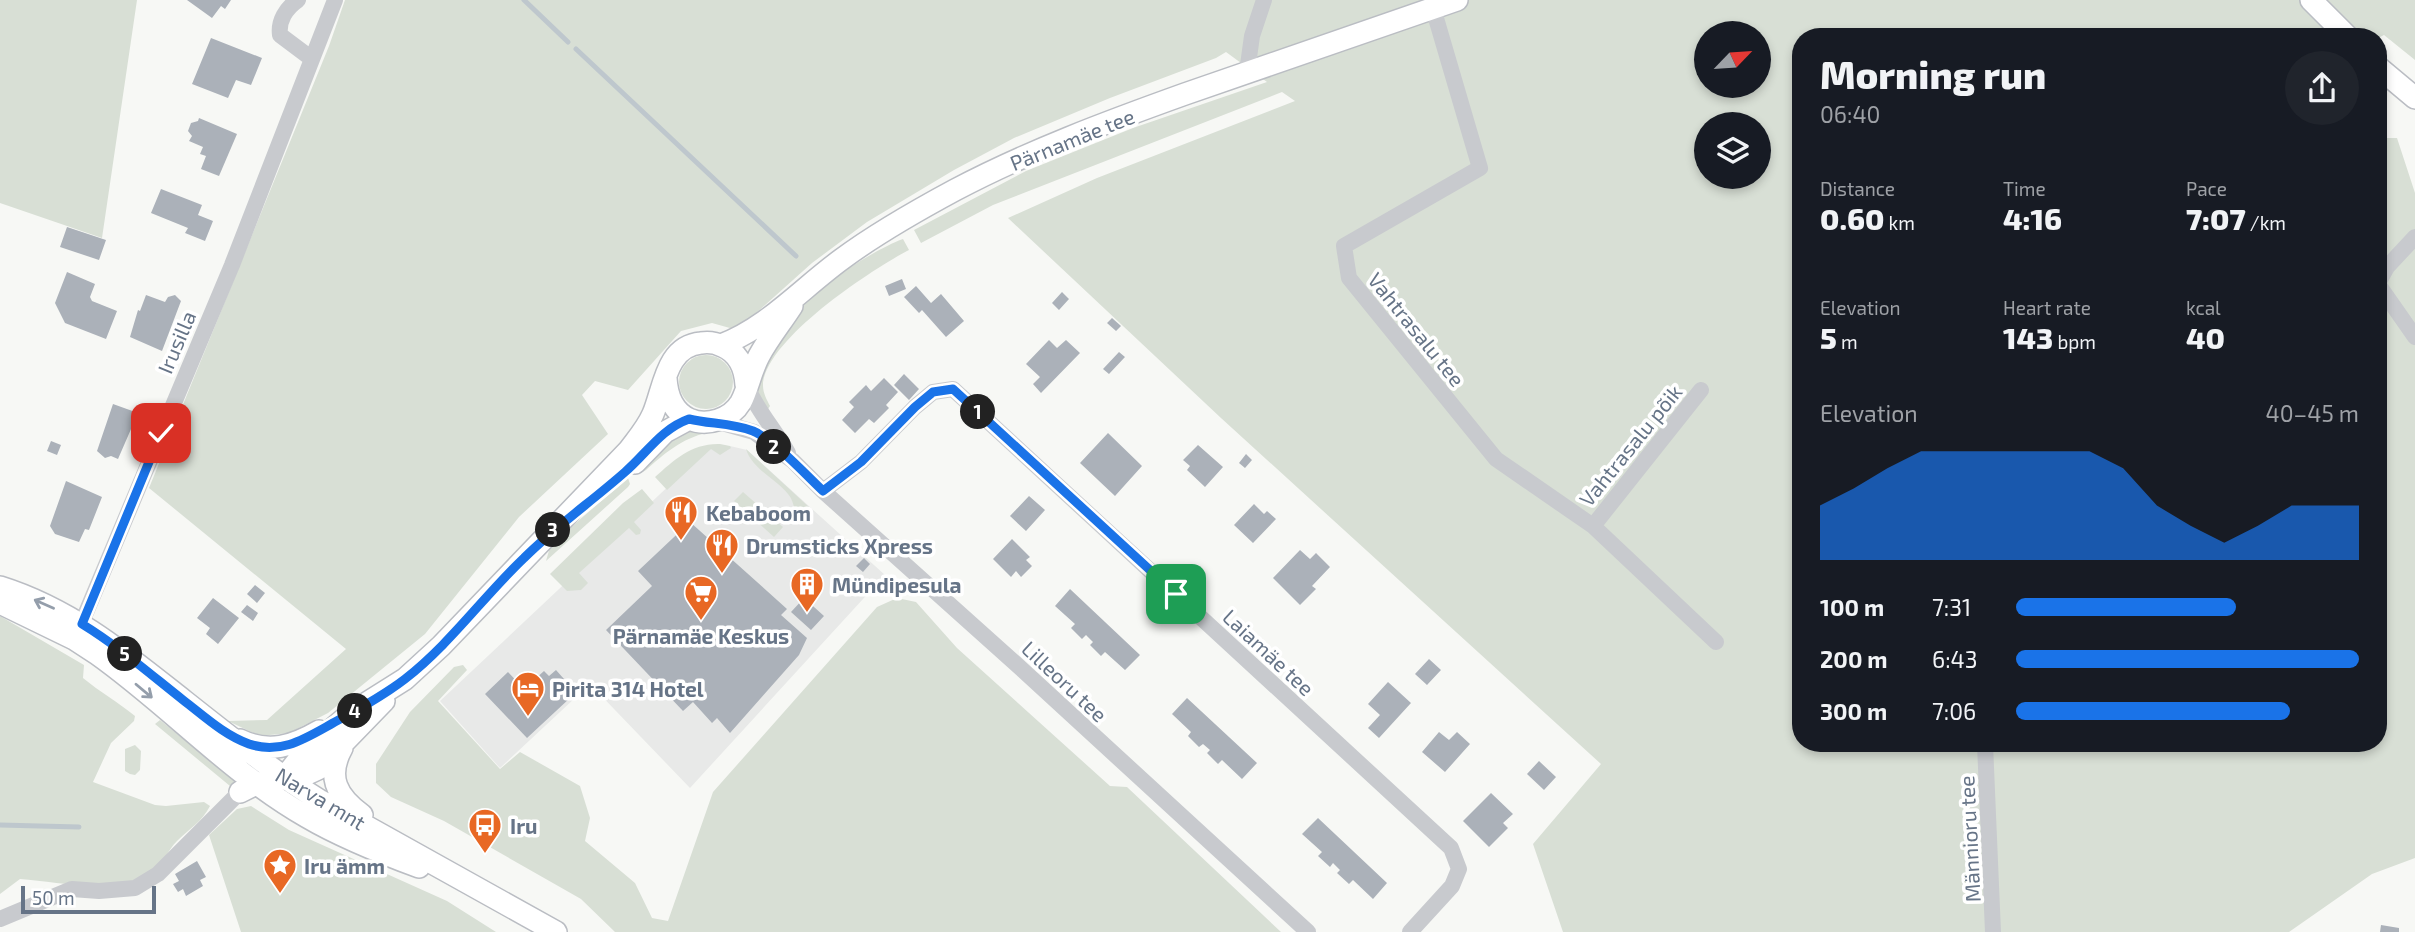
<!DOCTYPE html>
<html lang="en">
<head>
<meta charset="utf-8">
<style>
  body { margin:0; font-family:"Exo 2",sans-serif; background:#20242c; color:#f1f3f6; height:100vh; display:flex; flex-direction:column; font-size:26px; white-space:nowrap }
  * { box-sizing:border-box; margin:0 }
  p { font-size:23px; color:#9ea1a6 }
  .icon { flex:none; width:38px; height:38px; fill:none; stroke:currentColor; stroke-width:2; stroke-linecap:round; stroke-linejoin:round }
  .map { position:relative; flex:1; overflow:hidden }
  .sheet { position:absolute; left:1792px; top:28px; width:595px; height:724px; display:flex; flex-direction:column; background:#171b24; border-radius:28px; box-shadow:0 4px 10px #0003 }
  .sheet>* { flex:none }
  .needle { width:46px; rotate:65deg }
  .controls { position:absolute; left:1694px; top:21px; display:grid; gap:14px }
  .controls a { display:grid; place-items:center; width:77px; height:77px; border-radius:50%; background:#171b24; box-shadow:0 4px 10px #0003; font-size:35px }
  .scale { position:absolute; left:21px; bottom:18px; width:135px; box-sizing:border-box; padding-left:7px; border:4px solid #667487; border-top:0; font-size:19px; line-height:24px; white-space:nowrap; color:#667487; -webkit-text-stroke:5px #fff; paint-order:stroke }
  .pin { position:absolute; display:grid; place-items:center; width:60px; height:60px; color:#fff; margin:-30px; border-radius:14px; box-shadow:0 4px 10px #0006 }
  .km { position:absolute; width:35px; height:35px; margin:-18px; border-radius:50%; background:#222; color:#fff; font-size:19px; line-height:35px; text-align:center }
  .round { display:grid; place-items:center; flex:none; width:74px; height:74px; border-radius:37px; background:#20242c }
  .overview { display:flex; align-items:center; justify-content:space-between; height:119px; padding:0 28px }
  h1 { font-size:38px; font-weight:800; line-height:52px }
  .stats { display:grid; grid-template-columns:repeat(3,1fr); gap:10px; height:119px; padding:7px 28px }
  .stats div { display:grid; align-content:center }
  .stats b { font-size:30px; font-weight:800 }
  .stats small { font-size:19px; font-weight:400 }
  .stats p { font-size:19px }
  .chart { height:196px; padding:14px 28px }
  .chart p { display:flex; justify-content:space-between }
  .chart svg { width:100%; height:126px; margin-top:7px; fill:#1a73e8; opacity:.7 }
  ul { padding:0 28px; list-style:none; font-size:23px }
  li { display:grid; grid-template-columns:112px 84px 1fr; align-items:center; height:52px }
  li i { height:18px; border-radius:9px; background:#1a73e8 }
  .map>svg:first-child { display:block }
  .built { fill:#e8e9e8 }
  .green { fill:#d8dfd5; fill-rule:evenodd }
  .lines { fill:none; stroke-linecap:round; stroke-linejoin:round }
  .stream { stroke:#bec7cd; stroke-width:5 }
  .building { fill:#abb1b9 }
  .secondary-casing { stroke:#babdc3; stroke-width:24 }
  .street { stroke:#c8cace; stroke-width:16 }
  .secondary { stroke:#fff; stroke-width:21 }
  .oneway { stroke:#949eab }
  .route-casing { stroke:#fff; stroke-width:14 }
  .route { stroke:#1a73e8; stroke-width:9 }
  .labels { text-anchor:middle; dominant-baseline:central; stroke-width:7; stroke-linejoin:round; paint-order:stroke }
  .street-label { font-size:21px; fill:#667487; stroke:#fff }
  .poi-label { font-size:21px; font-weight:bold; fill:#667487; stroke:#fff; text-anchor:start }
</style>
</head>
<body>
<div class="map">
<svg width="2415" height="932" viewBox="0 0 2415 932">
  <rect width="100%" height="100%" fill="#f7f8f5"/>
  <path class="built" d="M 730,446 L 747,450 L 885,575 L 690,788 L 590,684 L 500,768 L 440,701 L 709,448 Z"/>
  <path class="green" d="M 0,0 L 137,0 L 102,238 L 0,203 Z
    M 345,0 L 2415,0 L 2415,60 L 2384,35 L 2378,38 L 1801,37 L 1801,744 L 2378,744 L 2378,138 L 2397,138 L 2415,193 L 2415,858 L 2372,874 L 2289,932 L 1563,932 L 1533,844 L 1601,764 L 1221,418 L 1008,218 L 1097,178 L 1295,101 L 1282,92 L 993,205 L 921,243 L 914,230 L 1026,171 L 1133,128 L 1267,82 L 1226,52 L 1216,58 L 1110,98 L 1014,138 L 954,170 L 867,222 L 812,263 L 737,330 L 712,323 L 681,331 L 628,390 L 595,381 L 582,395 L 608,434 L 519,517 L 425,634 L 328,713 L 289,733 L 260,736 L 228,721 L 267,720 L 346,649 L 149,488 L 329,46 ZM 1706,33 L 1759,33 L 1759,86 L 1706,86 ZM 1706,124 L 1759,124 L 1759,177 L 1706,177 Z
    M 903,239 L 909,250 C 872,269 763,341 763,386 C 763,393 767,400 770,406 L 766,412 C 758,397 755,389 760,373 C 773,352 784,327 800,308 C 820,285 875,249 903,239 Z
    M679 382a27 27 0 1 1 54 0a27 27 0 1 1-54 0Z
    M 690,430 L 708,430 L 707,433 C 682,438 664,454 646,470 L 641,473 L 637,470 L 666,441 Z
    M 720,444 L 730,446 L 731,448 L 720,455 L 711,449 L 667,490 L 655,477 C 674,460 692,443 720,444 Z
    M 746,449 L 810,508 L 803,517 C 792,511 795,502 788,494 C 775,478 752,469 746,449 Z
    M 628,478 L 630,484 L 628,487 L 546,561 L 550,547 L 556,540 Z
    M 642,489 L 654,503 L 634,522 L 641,530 L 640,534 L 636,535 L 629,528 L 579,573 L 588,583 L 581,590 L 567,591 L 550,574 L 623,503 Z
    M 743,492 L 783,527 L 774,537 L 734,501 Z
    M 897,598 L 916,602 L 957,648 L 1110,786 L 1127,787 L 1281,932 L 615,932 L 581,899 L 444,821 L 391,797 L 376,783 L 376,764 L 410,712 L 454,667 L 463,665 L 467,670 L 438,701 L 500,769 L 520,752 L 580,786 L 590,818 L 585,841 L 635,883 L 652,918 L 668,921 L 713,792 L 877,607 Z
    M 0,616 L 84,665 L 83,678 C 100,692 118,702 135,716 L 134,721 L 111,743 L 93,782 L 155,805 L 166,806 L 204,802 L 210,806 C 202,822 189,829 177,841 C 168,850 163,864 153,871 C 120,896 60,882 20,879 L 0,894 Z
    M 160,720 L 235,781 L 230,786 L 155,724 Z
    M 135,745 L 141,751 L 140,770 L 135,775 L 130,774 L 125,771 L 125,749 Z
    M 251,806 L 289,830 L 447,901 L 496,932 L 241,932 L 209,835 L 237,809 Z"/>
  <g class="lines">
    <path class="stream" d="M 524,0 L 568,42
      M 576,49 L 796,256
      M 0,825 L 79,827"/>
  </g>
  <path class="building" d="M 187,0 L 231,0 L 225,9 L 221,6 L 212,18 Z
    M 211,38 L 262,58 L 251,85 L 236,80 L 228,98 L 192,84 Z
    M 199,118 L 237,134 L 219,176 L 201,169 L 206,156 L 200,154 L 203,147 L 189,141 L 192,136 L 188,131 L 191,123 L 198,121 Z
    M 161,189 L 202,205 L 198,215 L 213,221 L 205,241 L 185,233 L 188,228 L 151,213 Z
    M 67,227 L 106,240 L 99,260 L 60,247 Z
    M 67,272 L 95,284 L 90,297 L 92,301 L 117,311 L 106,339 L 65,323 L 55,303 Z
    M 902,279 L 906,289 L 889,296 L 885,286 Z
    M 916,286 L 931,303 L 941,294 L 964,321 L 946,337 L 922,310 L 919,313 L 904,297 Z
    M 1062,292 L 1069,299 L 1059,310 L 1052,303 Z
    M 146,295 L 165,302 L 168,297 L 175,295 L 181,301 L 162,351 L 130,337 L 138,310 L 140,311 Z
    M 1112,318 L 1121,326 L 1116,331 L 1107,323 Z
    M 1049,340 L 1057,348 L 1066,340 L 1080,353 L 1041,393 L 1033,384 L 1040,377 L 1026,364 Z
    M 1119,352 L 1125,357 L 1109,374 L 1103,369 Z
    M 904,374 L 919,389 L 909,400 L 894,385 Z
    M 884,378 L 898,392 L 886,405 L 889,408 L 874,423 L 869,419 L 855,433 L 842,420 L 854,407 L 849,402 L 866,385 L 871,391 Z
    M 113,404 L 138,413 L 118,459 L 111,456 L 105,458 L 97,451 Z
    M 1108,433 L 1142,466 L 1115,496 L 1080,463 Z
    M 51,441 L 61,445 L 57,455 L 47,451 Z
    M 1198,445 L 1223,467 L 1205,487 L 1187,470 L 1190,466 L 1183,460 Z
    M 1246,454 L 1252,460 L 1245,468 L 1239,463 Z
    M 66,481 L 102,497 L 89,530 L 85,529 L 79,542 L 55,534 L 50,526 Z
    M 1029,496 L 1045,510 L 1026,531 L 1010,516 Z
    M 1254,504 L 1264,514 L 1267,511 L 1276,519 L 1253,543 L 1234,525 Z
    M 690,522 L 787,609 L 781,615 L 807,638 L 799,655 L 730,733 L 717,718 L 712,723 L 693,702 L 683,711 L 606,630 L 652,586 L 638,571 Z
    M 1012,539 L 1030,557 L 1026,560 L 1032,566 L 1021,577 L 1016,571 L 1011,577 L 993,559 Z
    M 1300,550 L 1310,559 L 1316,553 L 1330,567 L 1312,586 L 1316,589 L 1300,605 L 1273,578 Z
    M 864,558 L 870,564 L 863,572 L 856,566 Z
    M 255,585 L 265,593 L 257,603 L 247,594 Z
    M 1070,589 L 1140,655 L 1125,670 L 1105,652 L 1101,656 L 1090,645 L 1093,642 L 1086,635 L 1082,639 L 1071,628 L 1075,624 L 1055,606 Z
    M 213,598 L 239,618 L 218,644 L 206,634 L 210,628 L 197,618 Z
    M 804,598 L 824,616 L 811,630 L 791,612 Z
    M 247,605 L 258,613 L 253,621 L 241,612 Z
    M 1429,659 L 1441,670 L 1427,685 L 1415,674 Z
    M 556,670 L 564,679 L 558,684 L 570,698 L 527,738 L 485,694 L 508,672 L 524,689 L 544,671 L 549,676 Z
    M 1388,682 L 1411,703 L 1379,738 L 1368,728 L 1380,715 L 1368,704 Z
    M 1187,698 L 1257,763 L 1242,779 L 1222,760 L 1218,764 L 1207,753 L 1210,750 L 1203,744 L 1199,747 L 1188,736 L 1191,732 L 1172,714 Z
    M 1439,732 L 1449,740 L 1457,732 L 1470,744 L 1445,772 L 1422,752 Z
    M 1539,761 L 1556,777 L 1544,790 L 1527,774 Z
    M 1491,793 L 1513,814 L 1503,823 L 1508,828 L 1489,847 L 1463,821 Z
    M 1318,818 L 1387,883 L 1373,899 L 1353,880 L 1349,884 L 1337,873 L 1340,870 L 1333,863 L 1330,867 L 1318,856 L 1322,852 L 1302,834 Z
    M 197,861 L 206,877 L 200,880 L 203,886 L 186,896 L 183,889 L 178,892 L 173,884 L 179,881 L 175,874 Z
    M 2381,925 L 2399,928 L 2399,932 L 2380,932 Z"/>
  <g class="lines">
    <defs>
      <path id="secondary" d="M 2311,0 L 2348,37
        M 2378,67 L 2415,98
        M 721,345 C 767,328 802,288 842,259 C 877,233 916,211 955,190 C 1029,151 1107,122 1185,94 C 1275,62 1366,31 1457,0
        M 666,378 C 667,395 672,411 689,419 C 707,427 731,419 741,402 C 748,389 751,371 759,356 C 768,339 781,323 792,306
        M 635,463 L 665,432 L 689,419
        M 0,587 C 67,608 119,649 173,692 C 221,730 268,768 319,800 L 556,932
        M 0,603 L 74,639 L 97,654 C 169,705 230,773 307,817 C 341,837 381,853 419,867
        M 240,740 C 269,754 293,746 319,731
        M 342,748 C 326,777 337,797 362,815
        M 284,778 L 303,754 L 351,713 L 405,679 L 441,646 L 629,450 C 638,438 647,428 653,414 C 664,388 666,346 701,343 C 708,342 716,343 722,346 C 739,353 745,368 746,385
        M 240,792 L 258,783 L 303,776 L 318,769 L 384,701"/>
    </defs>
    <use href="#secondary" class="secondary-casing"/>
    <path class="street" d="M 298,0 C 286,8 278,21 280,35 L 312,59
      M 1433,8 L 1480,168 L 1344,246 L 1349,278 L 1496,459 L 1593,526 L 1716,642
      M 1247,72 L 1252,36 L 1264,0
      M 2378,283 L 2387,267 L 2415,237
      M 2378,284 L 2415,337
      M 746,385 C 757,410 775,430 788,453
      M 715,421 L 754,432 L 793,461 L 823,491 L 1015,663 L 1308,932
      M 823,491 L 861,462 L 915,407 L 933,392 L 953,389 L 1451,848 L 1459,869 L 1452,886 L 1410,932
      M 1593,526 L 1701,390
      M 77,634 L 232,265 L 335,0
      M 1985,744 L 1993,932
      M 0,919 L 72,889 L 99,891 L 135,888 L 158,874 L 240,792"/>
    <use href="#secondary" class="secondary"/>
  </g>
  <defs><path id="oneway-shaft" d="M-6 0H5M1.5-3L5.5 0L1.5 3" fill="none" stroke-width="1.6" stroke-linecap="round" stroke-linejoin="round" transform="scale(1.75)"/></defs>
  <g class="oneway">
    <use href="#oneway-shaft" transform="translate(44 604) rotate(-156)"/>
    <use href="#oneway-shaft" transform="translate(144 691) rotate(40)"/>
  </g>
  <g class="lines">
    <defs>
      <path id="route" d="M 161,433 L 82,624 C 118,646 150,674 183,700 C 204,716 224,735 249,744 C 281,755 306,738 333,723 C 357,710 383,696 405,679 C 450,644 483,597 524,558 C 556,526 591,502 625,472 C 647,453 661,429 689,419 C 710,424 732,423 753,431 C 774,440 806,475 823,491 L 861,462 L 915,407 L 933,392 L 953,389 L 1176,594"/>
    </defs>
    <use href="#route" class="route-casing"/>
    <use href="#route" class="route"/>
  </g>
  <defs>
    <symbol id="restaurant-pin" viewBox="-11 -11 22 30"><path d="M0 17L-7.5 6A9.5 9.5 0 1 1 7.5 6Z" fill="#e86824" stroke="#fff"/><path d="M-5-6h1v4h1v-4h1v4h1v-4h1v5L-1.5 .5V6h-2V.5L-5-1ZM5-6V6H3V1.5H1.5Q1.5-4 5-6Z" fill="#fff"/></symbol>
    <symbol id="building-pin" viewBox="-11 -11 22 30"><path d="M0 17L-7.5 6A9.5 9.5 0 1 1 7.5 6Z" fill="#e86824" stroke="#fff"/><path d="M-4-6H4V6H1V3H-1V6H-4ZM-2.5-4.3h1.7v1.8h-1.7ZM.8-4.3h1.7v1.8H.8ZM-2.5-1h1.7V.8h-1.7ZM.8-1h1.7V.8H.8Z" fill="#fff"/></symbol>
    <symbol id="supermarket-pin" viewBox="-11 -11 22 30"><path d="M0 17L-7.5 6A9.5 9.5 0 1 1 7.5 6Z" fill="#e86824" stroke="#fff"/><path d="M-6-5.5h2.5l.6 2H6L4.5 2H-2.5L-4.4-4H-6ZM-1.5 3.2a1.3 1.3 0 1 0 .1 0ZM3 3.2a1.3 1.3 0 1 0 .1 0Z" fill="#fff"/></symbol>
    <symbol id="hotel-pin" viewBox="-11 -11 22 30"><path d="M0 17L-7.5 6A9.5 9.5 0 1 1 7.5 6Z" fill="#e86824" stroke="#fff"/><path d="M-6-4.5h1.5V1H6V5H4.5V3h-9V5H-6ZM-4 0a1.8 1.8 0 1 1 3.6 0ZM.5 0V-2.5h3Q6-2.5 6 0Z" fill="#fff"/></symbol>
    <symbol id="bus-pin" viewBox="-11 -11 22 30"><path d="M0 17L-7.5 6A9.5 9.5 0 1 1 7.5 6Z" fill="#e86824" stroke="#fff"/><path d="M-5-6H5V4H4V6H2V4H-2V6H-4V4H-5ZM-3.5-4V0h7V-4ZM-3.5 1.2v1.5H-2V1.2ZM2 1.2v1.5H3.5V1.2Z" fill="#fff"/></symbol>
    <symbol id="sight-pin" viewBox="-11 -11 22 30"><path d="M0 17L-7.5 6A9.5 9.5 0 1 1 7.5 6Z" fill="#e86824" stroke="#fff"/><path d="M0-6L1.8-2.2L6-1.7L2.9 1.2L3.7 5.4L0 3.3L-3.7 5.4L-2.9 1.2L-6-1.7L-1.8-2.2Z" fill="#fff"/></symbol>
  </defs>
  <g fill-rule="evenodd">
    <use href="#restaurant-pin" x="662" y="493" width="38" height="52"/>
    <use href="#restaurant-pin" x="703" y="526" width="38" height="52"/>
    <use href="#building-pin" x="788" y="565" width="38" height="52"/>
    <use href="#supermarket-pin" x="682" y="573" width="38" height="52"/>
    <use href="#hotel-pin" x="509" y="669" width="38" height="52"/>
    <use href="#bus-pin" x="466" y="806" width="38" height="52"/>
    <use href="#sight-pin" x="261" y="846" width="38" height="52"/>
  </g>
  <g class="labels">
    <g class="street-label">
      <text transform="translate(1072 139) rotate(-22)">Pärnamäe tee</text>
      <text transform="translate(1417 329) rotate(51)">Vahtrasalu tee</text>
      <text transform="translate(176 342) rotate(-67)">Irusilla</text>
      <text transform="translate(1630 445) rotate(-51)">Vahtrasalu põik</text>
      <text transform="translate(1269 652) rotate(43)">Laiamäe tee</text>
      <text transform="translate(1065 681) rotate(43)">Lilleoru tee</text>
      <text transform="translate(321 798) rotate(31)">Narva mnt</text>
      <text transform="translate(1969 839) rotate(-93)">Männioru tee</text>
    </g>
    <g class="poi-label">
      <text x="706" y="512">Kebaboom</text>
      <text x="746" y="545">Drumsticks Xpress</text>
      <text x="832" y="584">Mündipesula</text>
      <text x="701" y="635" text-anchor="middle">Pärnamäe Keskus</text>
      <text x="552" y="688">Pirita 314 Hotel</text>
      <text x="510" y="825">Iru</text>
      <text x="304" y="865">Iru ämm</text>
    </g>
  </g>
</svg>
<div class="controls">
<a><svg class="needle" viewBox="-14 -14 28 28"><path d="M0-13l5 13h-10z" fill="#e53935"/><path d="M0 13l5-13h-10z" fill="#9ea1a6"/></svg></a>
<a><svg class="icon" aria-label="layers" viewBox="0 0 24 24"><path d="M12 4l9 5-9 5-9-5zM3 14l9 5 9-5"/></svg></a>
</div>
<div class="scale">50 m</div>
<div class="pin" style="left:1176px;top:594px;background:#1e9e55"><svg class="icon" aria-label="arrive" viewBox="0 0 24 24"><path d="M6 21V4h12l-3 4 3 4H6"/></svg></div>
<div class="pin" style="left:161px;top:433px;background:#d93025"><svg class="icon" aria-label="check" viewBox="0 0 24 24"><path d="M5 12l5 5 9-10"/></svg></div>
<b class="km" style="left:978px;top:412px">1</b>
<b class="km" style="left:774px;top:447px">2</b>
<b class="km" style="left:553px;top:530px">3</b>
<b class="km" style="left:355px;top:711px">4</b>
<b class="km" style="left:125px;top:654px">5</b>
<section class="sheet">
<div class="overview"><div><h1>Morning run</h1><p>06:40</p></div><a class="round"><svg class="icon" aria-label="share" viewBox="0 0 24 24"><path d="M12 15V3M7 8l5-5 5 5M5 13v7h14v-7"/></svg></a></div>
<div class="stats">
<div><p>Distance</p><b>0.60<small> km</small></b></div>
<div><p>Time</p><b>4:16</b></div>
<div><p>Pace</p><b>7:07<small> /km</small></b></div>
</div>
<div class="stats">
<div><p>Elevation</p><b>5<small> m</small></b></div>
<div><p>Heart rate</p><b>143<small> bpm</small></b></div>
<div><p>kcal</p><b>40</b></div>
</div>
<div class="chart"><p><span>Elevation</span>40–45 m</p>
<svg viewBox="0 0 160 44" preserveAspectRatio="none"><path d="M0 44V25L10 19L20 12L30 6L40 6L50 6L60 6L70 6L80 6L90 12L100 25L110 32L120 38L130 32L140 25L150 25L160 25V44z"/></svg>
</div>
<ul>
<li><b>100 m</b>7:31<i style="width:64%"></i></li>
<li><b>200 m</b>6:43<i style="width:100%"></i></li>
<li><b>300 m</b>7:06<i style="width:80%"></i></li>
</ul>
</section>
</div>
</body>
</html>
